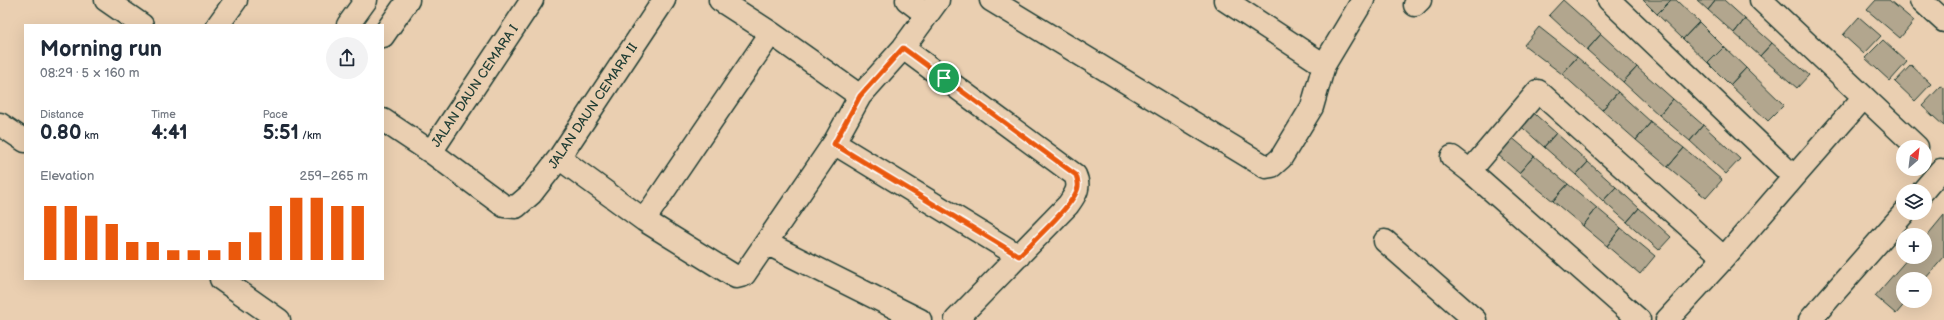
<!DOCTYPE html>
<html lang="en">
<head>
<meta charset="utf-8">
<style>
  body { margin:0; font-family:"Balsamiq Sans",sans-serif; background:#f2f2f3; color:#1f2937; height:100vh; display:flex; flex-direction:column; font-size:15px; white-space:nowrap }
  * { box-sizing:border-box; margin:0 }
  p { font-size:13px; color:#747a83 }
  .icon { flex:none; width:22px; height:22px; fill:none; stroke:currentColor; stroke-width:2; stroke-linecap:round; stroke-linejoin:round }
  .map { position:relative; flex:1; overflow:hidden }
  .details { position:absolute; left:24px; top:24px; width:360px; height:256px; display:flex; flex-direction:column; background:#fff; border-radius:0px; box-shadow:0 4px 16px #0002 }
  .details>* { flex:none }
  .needle { width:26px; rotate:28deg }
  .controls { position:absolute; left:1896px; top:140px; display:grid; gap:8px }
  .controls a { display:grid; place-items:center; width:36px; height:36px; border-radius:50%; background:#fff; box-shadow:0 4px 16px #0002; font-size:20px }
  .pin { position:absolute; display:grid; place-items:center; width:34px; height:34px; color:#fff; margin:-17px; border:2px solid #fff; border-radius:50%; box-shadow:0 1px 4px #0007 }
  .round { display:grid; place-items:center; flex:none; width:42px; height:42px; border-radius:21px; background:#f2f2f3 }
  .headline { display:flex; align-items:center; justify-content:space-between; height:68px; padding:0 16px }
  h1 { font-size:22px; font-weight:800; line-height:30px }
  .stats { display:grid; grid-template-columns:repeat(3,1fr); gap:6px; height:68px; padding:4px 16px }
  .stats div { display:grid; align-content:center }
  .stats b { font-size:20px; font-weight:800 }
  .stats small { font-size:11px; font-weight:400 }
  .stats p { font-size:11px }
  .chart { height:112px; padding:8px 16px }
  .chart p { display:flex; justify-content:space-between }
  .chart svg { width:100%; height:72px; margin-top:4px; stroke:#ea580c; stroke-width:6 }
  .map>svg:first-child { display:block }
  .building { fill:#b2a68e; stroke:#1f3d34 }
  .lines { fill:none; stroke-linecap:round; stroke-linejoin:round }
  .minor-casing { stroke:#1f3d34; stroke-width:25 }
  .minor { stroke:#eacfb1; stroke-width:22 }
  .route-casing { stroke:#fff; stroke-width:8 }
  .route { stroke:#ea580c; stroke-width:5 }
  .labels { text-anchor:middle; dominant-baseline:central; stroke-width:3; stroke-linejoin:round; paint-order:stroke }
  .street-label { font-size:13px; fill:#1f3d34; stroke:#eacfb1 }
</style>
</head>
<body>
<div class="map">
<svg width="1944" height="320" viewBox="0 0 1944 320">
  <rect width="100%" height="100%" fill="#eacfb1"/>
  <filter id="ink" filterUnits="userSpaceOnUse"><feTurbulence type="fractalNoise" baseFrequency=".025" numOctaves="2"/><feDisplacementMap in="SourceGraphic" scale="8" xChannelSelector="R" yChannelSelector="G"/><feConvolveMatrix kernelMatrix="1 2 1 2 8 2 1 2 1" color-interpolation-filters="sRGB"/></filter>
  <g filter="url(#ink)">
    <path class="building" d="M 1563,0 L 1601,34 L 1587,50 L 1549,15 Z
      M 1643,0 L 1671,0 L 1657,14 Z
      M 1671,0 L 1676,0 L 1699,22 L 1683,39 L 1657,14 Z
      M 1697,0 L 1716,0 L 1708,10 Z
      M 1716,0 L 1724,0 L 1745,19 L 1734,33 L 1708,10 Z
      M 1876,0 L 1889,0 L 1914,21 L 1900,38 L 1867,10 Z
      M 1859,17 L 1881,36 L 1864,54 L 1843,35 Z
      M 1745,19 L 1772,43 L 1760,56 L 1734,33 Z
      M 1699,22 L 1724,47 L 1708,63 L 1683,39 Z
      M 1539,27 L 1577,57 L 1562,74 L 1524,45 Z
      M 1601,34 L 1637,67 L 1623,82 L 1587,50 Z
      M 1883,40 L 1907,62 L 1890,81 L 1865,58 Z
      M 1772,43 L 1809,75 L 1797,88 L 1760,56 Z
      M 1724,47 L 1746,68 L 1730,85 L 1708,63 Z
      M 1577,57 L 1618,92 L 1602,110 L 1562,74 Z
      M 1911,65 L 1931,84 L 1915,101 L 1895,82 Z
      M 1637,67 L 1673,99 L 1659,115 L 1623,82 Z
      M 1746,68 L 1784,105 L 1768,121 L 1730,85 Z
      M 1941,86 L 1944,88 L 1944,126 L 1922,106 Z
      M 1618,92 L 1651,122 L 1636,140 L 1602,110 Z
      M 1673,99 L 1703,125 L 1690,141 L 1659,115 Z
      M 1527,107 L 1556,133 L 1544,147 L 1515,121 Z
      M 1651,122 L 1684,148 L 1668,167 L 1636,140 Z
      M 1703,125 L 1740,159 L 1726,174 L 1690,141 Z
      M 1504,131 L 1534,156 L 1519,173 L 1490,148 Z
      M 1556,133 L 1588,162 L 1576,175 L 1544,147 Z
      M 1684,148 L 1722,180 L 1706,198 L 1668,167 Z
      M 1534,156 L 1568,184 L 1553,201 L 1519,173 Z
      M 1588,162 L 1616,187 L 1603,201 L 1576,175 Z
      M 1568,184 L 1597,208 L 1583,226 L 1553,201 Z
      M 1616,187 L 1639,208 L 1627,222 L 1603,201 Z
      M 1597,208 L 1621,228 L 1607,246 L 1583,226 Z
      M 1639,208 L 1671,237 L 1659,250 L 1627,222 Z
      M 1944,215 L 1944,257 L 1925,279 L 1903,279 L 1903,301 L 1907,301 L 1896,314 L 1875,296 L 1909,257 L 1925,257 L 1925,238 Z
      M 1621,228 L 1655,256 L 1640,274 L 1607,246 Z"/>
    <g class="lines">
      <defs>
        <path id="minor" d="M 106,0 L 142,25
          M 720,0 L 771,33 L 860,96
          M 907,0 L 927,15
          M 991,0 L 1266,167 L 1272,166 L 1281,158 L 1312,107 L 1324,65 L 1363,0
          M 1225,0 L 1324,65
          M 1609,0 L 1794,177 L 1864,97
          M 1761,0 L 1917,147
          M 1921,0 L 1944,21
          M 1415,5 L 1420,0
          M 218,25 L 236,0
          M 348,25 L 366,0
          M 383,36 L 408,0
          M 903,48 L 1075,175 C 1081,188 1075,195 1068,205 L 956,320
          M 383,120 L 431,152 L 504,206 L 516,207 L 531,194 L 559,158 L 664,0
          M 0,124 L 25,141
          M 834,143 L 1019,256
          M 431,152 L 532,0
          M 1452,157 L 1470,171
          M 559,158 L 644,220 L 736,277 L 744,275 L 834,143 L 860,96 L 903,48 L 938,0
          M 1923,191 L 1941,170
          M 644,220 L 771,33
          M 1385,241 L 1475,320
          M 766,243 L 920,320
          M 221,279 L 279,320
          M 1639,320 L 1470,171 L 1538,91 L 1724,258
          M 1667,320 L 1724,258 L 1794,177
          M 1810,320 L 1904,213"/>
      </defs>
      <use href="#minor" class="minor-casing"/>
      <use href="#minor" class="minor"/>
    </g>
  </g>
  <g class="lines" filter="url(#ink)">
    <defs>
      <path id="route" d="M 903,48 L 1076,175 C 1077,179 1079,183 1078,187 C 1075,204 1032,242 1019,256 L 834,144 L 860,96 Z"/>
    </defs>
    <use href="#route" class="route-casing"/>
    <use href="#route" class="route"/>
  </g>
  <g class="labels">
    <g class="street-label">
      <text transform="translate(475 86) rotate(-56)">JALAN DAUN CEMARA I</text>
      <text transform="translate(593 106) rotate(-56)">JALAN DAUN CEMARA II</text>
    </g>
  </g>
</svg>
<div class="controls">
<a><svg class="needle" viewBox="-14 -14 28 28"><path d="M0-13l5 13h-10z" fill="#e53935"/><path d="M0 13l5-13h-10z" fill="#747a83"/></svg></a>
<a><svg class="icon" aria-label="layers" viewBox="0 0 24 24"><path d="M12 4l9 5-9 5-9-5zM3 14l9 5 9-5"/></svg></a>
<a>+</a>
<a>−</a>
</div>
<div class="pin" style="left:944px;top:78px;background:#1e9e55"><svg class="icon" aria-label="arrive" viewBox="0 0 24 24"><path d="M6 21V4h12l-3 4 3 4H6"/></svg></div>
<section class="details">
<div class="headline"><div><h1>Morning run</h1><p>08:29 · 5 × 160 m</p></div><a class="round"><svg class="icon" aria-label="share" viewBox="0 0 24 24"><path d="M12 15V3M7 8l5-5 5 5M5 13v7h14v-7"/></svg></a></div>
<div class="stats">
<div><p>Distance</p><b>0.80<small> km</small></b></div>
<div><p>Time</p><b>4:41</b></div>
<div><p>Pace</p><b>5:51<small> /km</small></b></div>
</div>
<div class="chart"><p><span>Elevation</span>259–265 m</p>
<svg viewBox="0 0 160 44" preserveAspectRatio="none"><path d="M5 44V11M15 44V11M25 44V17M35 44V22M45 44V33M55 44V33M65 44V38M75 44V38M85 44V38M95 44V33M105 44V27M115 44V11M125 44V6M135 44V6M145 44V11M155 44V11"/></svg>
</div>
</section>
</div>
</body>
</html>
